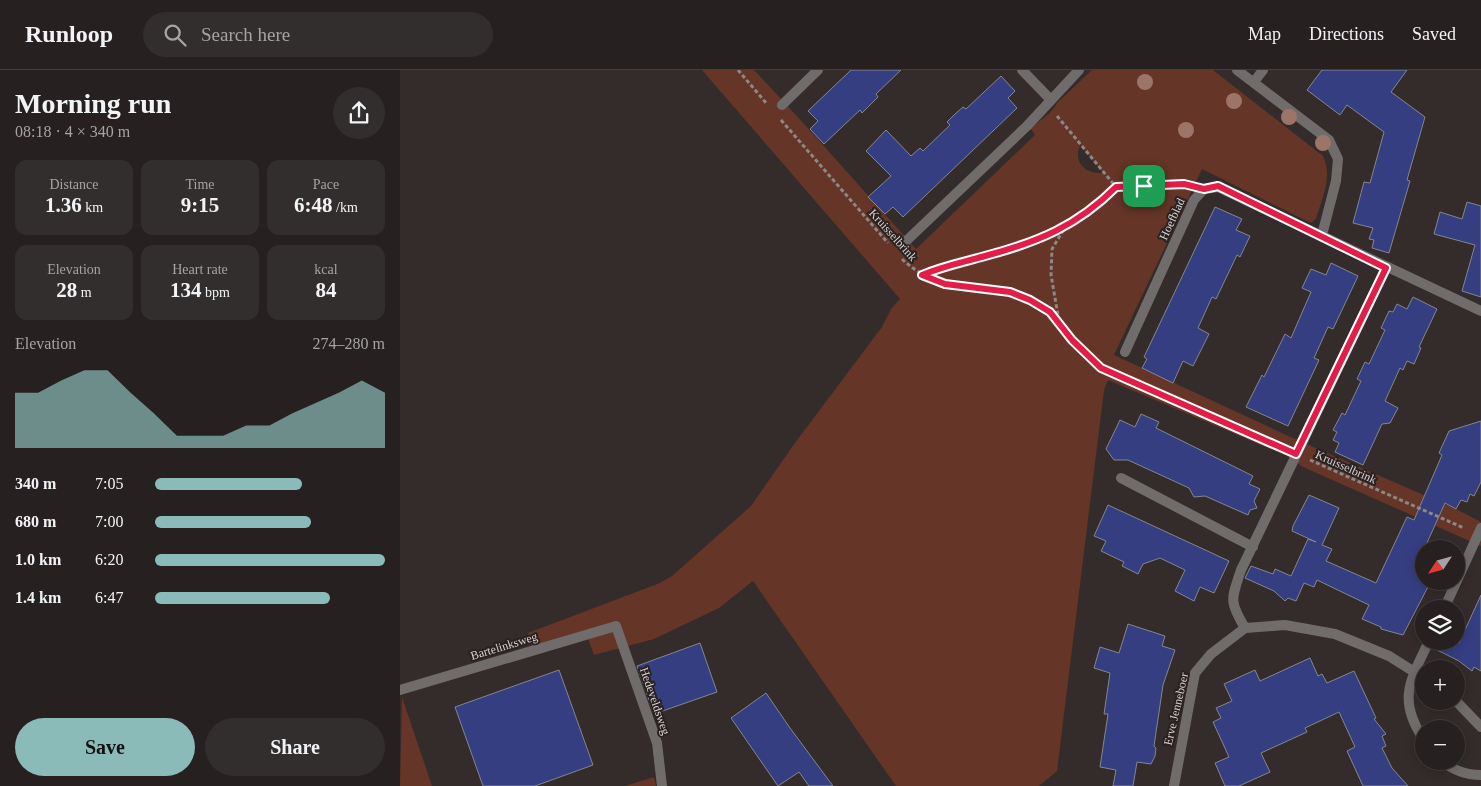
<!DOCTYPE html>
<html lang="en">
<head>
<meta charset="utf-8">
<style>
  body { margin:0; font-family:Georgia,serif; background:#322e2d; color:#f1f3f6; height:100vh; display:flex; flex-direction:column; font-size:19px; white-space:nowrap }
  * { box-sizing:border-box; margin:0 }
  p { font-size:16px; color:#a4a3a5 }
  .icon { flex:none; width:28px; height:28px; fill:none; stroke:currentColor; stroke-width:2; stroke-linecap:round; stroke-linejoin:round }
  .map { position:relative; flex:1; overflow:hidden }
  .details { display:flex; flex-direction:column; background:#262120; width:400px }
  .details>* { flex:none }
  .needle { width:32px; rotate:234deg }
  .buttons { position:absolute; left:1015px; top:470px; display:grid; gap:10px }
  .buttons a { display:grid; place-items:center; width:50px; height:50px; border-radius:50%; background:#262120; box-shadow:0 2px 12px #0003,0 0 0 1px #423e3e; font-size:25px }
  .pin { position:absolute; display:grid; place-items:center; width:42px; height:42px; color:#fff; margin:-21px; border-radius:10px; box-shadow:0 2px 8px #0006 }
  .round { display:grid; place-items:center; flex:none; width:52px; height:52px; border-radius:26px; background:#322e2d }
  .headline { display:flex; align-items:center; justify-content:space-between; height:85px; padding:0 15px }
  h1 { font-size:28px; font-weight:600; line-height:38px }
  .stats { display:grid; grid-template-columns:repeat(3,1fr); gap:8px; height:85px; padding:5px 15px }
  .stats div { display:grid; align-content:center; border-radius:12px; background:#322e2d; text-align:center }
  .stats b { font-size:21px; font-weight:600 }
  .stats small { font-size:14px; font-weight:400 }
  .stats p { font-size:14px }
  .chart { height:140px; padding:10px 15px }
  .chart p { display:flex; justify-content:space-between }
  .chart svg { width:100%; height:90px; margin-top:5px; fill:#8bbbb9; opacity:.7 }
  .button { display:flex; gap:10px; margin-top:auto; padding:10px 15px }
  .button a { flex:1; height:58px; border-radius:30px; background:#8bbbb9; color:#111; font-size:20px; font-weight:600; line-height:58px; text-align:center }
  .button a+a { background:#322e2d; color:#f1f3f6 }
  ul { padding:0 15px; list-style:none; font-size:16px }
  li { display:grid; grid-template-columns:80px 60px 1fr; align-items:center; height:38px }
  li i { height:12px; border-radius:6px; background:#8bbbb9 }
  header { display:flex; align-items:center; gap:30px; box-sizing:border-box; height:70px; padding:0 25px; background:#262120; border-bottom:1px solid #423e3e }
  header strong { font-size:24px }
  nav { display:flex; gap:28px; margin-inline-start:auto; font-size:18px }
  .search { width:350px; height:45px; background:#322e2d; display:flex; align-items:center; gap:12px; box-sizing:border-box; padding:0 18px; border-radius:28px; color:#a4a3a5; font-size:19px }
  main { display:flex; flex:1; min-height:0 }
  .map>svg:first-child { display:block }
  .green { fill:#653527; fill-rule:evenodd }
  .building { fill:#363e82; stroke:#84868d }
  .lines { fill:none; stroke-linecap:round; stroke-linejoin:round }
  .path { stroke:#8d8785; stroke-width:3; stroke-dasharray:4 2.5; stroke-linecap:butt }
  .service { stroke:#706c6b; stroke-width:10 }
  .minor { stroke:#706c6b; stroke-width:10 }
  .tree { fill:#9d7468 }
  .route-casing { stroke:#fff; stroke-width:10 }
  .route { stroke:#e11d48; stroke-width:6 }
  .labels { text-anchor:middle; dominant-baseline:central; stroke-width:4; stroke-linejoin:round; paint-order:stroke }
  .street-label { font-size:12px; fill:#d8d3d2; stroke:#292220 }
</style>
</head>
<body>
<header>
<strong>Runloop</strong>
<div class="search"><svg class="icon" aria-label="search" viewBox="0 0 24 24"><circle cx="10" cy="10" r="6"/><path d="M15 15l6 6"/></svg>Search here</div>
<nav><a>Map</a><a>Directions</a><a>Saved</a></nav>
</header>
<main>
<section class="details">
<div class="headline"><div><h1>Morning run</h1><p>08:18 · 4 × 340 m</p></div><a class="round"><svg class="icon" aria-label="share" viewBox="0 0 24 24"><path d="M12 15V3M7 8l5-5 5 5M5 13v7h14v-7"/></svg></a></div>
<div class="stats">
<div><p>Distance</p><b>1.36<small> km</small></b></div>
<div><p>Time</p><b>9:15</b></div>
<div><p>Pace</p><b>6:48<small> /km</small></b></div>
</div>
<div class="stats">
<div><p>Elevation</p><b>28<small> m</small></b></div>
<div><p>Heart rate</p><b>134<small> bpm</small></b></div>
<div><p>kcal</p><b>84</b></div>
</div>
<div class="chart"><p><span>Elevation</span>274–280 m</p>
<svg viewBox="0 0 160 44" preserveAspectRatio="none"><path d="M0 44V17L10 17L20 11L30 6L40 6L50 17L60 27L70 38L80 38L90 38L100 33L110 33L120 27L130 22L140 17L150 11L160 17V44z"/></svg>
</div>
<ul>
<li><b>340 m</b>7:05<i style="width:64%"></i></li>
<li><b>680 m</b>7:00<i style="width:68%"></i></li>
<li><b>1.0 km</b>6:20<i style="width:100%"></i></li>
<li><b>1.4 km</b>6:47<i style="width:76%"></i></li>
</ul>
<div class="button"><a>Save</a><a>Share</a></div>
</section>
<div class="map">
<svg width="1081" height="716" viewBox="0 0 1081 716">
  <rect width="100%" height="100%" fill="#332c2a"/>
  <path class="green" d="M 302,0 L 354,0 C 410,59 462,119 516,179 L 635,65 L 631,59 C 639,50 652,44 657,33 L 692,0 L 813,0 L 923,86 C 933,107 922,128 916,149 L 911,153 L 802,99 L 714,285 L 895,369 L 1056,439 L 1081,452 L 1081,476 L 903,397 L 887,386 L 708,310 L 704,320 L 657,701 L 639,716 L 496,716 L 353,511 L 319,538 L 254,569 L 194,585 L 185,560 L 132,577 L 128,563 L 260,513 L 272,506 L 351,436 L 392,377 L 482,257 L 491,239 L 500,229 ZM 680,75 L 703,103 C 685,104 673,92 680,75 Z
    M 2,627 L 32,716 L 0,716 Z
    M 254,707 L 256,716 L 225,716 Z"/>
  <path class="building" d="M 451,0 L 501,0 L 476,24 L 478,27 L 462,43 L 460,40 L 424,74 L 410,59 L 418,51 L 408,41 Z
    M 922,0 L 1007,0 L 991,22 L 1025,47 L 1007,110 L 1010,111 L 989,183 L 972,178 L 974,170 L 969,169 L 973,158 L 953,153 L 964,112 L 970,113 L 984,62 L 947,35 L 940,45 L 907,20 Z
    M 601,6 L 615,21 L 608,28 L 617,38 L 503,147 L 493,137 L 485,144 L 468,127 L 491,106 L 466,81 L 486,60 L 511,86 L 520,78 L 523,81 L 550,55 L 547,52 L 555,44 L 563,37 L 566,39 Z
    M 1067,132 L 1081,136 L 1081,227 L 1062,221 L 1075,175 L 1034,164 L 1040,142 L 1062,149 Z
    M 815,137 L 842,149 L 836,160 L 850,166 L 840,187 L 837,185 L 816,229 L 812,227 L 798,258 L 809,264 L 793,296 L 783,291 L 773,313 L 742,298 L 747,289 L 744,287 Z
    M 931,193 L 958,206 L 933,259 L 928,257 L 914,288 L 919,290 L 888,356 L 846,337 L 862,305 L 864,307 L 885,264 L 891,268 L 911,222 L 902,218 L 911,199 L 926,205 Z
    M 1013,227 L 1037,239 L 1019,277 L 1021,278 L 1014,294 L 1007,291 L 1003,300 L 1000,298 L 985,331 L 998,338 L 990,353 L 982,354 L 963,395 L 935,382 L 939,373 L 933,370 L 937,362 L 933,360 L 942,343 L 945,345 L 961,311 L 957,309 L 965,292 L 969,294 L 985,260 L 981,258 L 989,241 L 993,242 L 997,234 L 1007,239 Z
    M 741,344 L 759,352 L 756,358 L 853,406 L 849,414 L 860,419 L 854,431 L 857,438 L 850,440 L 848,445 L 805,426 L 794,427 L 789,418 L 728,390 L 714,390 L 706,379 L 720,350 L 735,357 Z
    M 1081,351 L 1081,412 L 1074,426 L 1070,424 L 1067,432 L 1061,430 L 1056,439 L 1045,433 L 1026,475 L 1033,479 L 1024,479 L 1024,511 L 1031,511 L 1003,565 L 981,559 L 981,557 L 962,549 L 969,535 L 917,510 L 914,517 L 904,513 L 896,531 L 888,528 L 885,531 L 874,521 L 845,508 L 851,496 L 873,504 L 875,499 L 891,506 L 908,469 L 916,472 L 892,461 L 893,456 L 909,425 L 939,438 L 922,475 L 932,479 L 926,491 L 976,513 L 1007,447 L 1014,450 L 1042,385 L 1039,383 L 1049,361 Z
    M 708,435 L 829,491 L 814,523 L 800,517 L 794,531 L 775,521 L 785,500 L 760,488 L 743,494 L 738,504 L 722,496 L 724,492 L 701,481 L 706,471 L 694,466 Z
    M 1081,525 L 1081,601 L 1074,597 L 1072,601 L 1059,591 L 1033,578 L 1036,571 L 1059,573 Z
    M 728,554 L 765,566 L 762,576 L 775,580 L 763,615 L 754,676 L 756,678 L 755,686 L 751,694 L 737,692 L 733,716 L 713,716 L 716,700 L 700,697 L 708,644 L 704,644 L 710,603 L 694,598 L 700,577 L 719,583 Z
    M 300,573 L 317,622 L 254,644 L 237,596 Z
    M 910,588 L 918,606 L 922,604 L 927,613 L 954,601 L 976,648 L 974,649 L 986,664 L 982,666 L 986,676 L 982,678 L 992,698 L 1008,716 L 963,716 L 947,681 L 955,677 L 939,642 L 905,658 L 907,662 L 861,683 L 870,702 L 839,716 L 825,716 L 815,693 L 829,687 L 813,652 L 821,648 L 816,638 L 832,631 L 824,614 L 855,600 L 860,611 Z
    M 159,600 L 193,695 L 135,716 L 83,716 L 55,637 Z
    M 366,623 L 390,658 L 433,716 L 409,716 L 399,702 L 378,716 L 331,648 Z"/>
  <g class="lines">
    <path class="path" d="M 338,0 L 367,34
      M 657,46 L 716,117
      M 381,50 L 488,173
      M 502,189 C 539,225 586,210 629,229 C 661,243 672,278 700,297 C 715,306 736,312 752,320 C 796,339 840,359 883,379
      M 523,204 C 544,195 565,192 586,186 C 638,171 677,156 716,117 L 787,115
      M 659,251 L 651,205 L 652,179 L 664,159
      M 910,390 L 1064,458"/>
    <path class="service" d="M 0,620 L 216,556 L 257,673 L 262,716"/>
    <path class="minor" d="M 622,0 L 651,30
      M 837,0 L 929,70 L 938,89 L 936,111 L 922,165
      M 854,12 L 863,0
      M 382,35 L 418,0
      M 503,174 L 627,56 L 679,0
      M 725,282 L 794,130 L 804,119 L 818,117 L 1081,241
      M 721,408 L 853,477
      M 1044,539 L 1081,458
      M 845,558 L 885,555 L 935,564 L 989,586 L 1024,608
      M 1056,631 L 1081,657
      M 1024,670 C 997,630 1010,611 1029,571
      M 1041,691 C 1054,700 1065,705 1081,705
      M 774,716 L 795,603 L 811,584 L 845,558 C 829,531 831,530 841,500 L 986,198"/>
  </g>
  <g class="tree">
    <circle cx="745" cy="12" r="8"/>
    <circle cx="834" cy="31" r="8"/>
    <circle cx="889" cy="47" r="8"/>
    <circle cx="786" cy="60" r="8"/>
    <circle cx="923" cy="73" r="8"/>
  </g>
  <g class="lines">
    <defs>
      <path id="route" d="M 784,114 L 804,119 L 818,116 L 986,198 L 896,384 L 701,298 L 672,270 L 650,242 L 630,230 L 610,222 L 545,214 L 522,205 C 543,196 564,192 585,186 C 638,172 677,156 716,117 Z"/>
    </defs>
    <use href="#route" class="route-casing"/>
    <use href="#route" class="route"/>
  </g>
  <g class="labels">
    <g class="street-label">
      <text transform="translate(772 149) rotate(-65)">Hoefblad</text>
      <text transform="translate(493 165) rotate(48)">Kruisselbrink</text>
      <text transform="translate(946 397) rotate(24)">Kruisselbrink</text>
      <text transform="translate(104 576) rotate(-17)">Bartelinksweg</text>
      <text transform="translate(255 631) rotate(71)">Hedeveldsweg</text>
      <text transform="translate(776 639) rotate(-77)">Erve Jenneboer</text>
    </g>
  </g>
</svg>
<div class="buttons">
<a><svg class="needle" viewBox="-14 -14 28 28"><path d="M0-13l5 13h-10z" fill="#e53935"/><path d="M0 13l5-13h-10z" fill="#a4a3a5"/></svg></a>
<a><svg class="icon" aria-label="layers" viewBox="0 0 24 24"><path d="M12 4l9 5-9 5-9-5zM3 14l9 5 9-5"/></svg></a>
<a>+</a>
<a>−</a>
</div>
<div class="pin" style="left:744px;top:116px;background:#1e9e55"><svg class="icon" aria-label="arrive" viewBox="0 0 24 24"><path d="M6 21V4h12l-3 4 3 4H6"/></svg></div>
</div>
</main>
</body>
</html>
